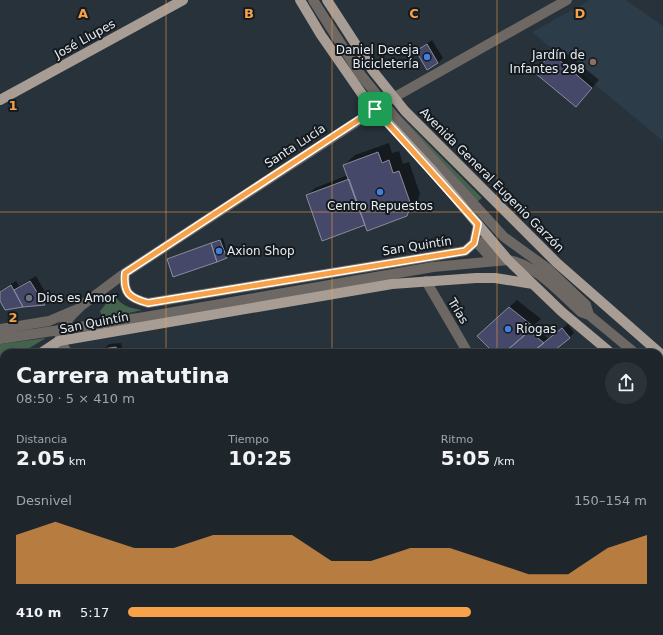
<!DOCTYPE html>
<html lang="es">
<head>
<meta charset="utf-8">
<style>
  body { margin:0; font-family:"DejaVu Sans",sans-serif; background:#2b3238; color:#f1f3f6; height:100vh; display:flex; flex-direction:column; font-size:15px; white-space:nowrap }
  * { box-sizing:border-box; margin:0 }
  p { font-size:13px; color:#a1a5a9 }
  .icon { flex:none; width:22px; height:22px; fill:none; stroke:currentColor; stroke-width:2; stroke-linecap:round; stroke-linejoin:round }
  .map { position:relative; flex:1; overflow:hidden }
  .panel { position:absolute; left:0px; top:349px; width:663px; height:286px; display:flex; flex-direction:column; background:#1e262c; border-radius:12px 12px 0 0; box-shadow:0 1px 3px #0004,0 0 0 1px #3c4348 }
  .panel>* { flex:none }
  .pin { position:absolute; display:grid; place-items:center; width:34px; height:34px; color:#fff; margin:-17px; border-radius:8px; box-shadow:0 2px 6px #0006 }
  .round { display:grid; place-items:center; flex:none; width:42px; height:42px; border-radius:21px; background:#2b3238 }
  .head { display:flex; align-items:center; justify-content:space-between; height:68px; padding:0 16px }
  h1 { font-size:22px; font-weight:800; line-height:30px }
  .stats { display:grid; grid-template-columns:repeat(3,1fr); gap:6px; height:68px; padding:4px 16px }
  .stats div { display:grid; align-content:center }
  .stats b { font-size:20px; font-weight:800 }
  .stats small { font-size:11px; font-weight:400 }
  .stats p { font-size:11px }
  .chart { height:112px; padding:8px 16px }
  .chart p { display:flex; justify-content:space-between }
  .chart svg { width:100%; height:72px; margin-top:4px; fill:#f7a149; opacity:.7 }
  ul { padding:0 16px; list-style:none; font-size:13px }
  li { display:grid; grid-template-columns:64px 48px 1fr; align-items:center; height:30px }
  li i { height:10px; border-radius:5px; background:#f7a149 }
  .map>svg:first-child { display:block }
  .built { fill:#2c3c49 }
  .green { fill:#45624e }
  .shadow { fill:#0007 }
  .building { fill:#464869; stroke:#8a8c9a }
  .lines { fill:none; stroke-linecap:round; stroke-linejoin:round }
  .path { stroke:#737c84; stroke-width:2.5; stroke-dasharray:1 3; stroke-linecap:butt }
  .minor { stroke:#6d6863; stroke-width:10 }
  .major { stroke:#a89d94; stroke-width:10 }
  .route-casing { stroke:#fff; stroke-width:8 }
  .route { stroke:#f7a149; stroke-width:5 }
  .grid { fill:none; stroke:#f7a149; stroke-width:1; stroke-opacity:0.55 }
  .shop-dot { fill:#3f7fe0; stroke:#151a1e; stroke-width:1.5 }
  .education-dot { fill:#8d6e63; stroke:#151a1e; stroke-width:1.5 }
  .worship-dot { fill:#6b7280; stroke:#151a1e; stroke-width:1.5 }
  .labels { text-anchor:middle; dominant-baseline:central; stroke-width:4; stroke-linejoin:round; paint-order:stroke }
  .street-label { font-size:12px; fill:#e5ecf2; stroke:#151a1e }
  .poi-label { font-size:12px; fill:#e5ecf2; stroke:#151a1e; text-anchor:start }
  .grid-label { font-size:13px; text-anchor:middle; font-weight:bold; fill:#f7a149; stroke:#151a1e; stroke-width:4; stroke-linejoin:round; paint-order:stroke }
</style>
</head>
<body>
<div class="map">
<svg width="663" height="635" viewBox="0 0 663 635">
  <rect width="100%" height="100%" fill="#28323b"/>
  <path class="built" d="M 590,0 L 626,0 L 663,26 L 663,141 L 532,32 Z"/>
  <path class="green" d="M 400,115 L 482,198 L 477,202 Z
    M 114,294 C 120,306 130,308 142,310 L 103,319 L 100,311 Z
    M 46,338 L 21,353 L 4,353 L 4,358 L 0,358 L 0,344 Z"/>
  <path class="shadow" d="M 432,40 L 443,58 L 438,63 L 417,51 Z
    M 559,47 L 599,80 L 576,106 L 551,54 Z
    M 389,143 L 392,153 L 399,151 L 403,164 L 409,162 L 420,194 L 416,205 L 406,216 L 365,223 L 307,195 L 315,188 L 348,175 L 344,165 L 355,155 Z
    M 223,238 L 228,255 L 226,257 L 168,259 Z
    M 36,276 L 49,299 L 44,304 L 6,309 L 0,299 L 0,291 L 16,281 L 19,286 Z
    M 517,300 L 541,319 L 533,326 L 549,339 L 568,324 L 574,333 L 550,353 L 495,353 L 486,328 Z
    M 121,343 L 123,353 L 100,353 L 109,344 Z"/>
  <path class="building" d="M 427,44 L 438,63 L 427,70 L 416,51 Z
    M 551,53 L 592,88 L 576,107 L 535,73 Z
    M 378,152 L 382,163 L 389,160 L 393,173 L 399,171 L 411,205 L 407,216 L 367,231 L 343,165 Z
    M 349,179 L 365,225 L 322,241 L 306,195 Z
    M 220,240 L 227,258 L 217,262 L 211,243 Z
    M 211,243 L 217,262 L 173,277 L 167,259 Z
    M 30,281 L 45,305 L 23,307 L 14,290 Z
    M 11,285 L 23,307 L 5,310 L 0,301 L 0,292 Z
    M 509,307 L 534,327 L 504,353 L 494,353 L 477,336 Z
    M 562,328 L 570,338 L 551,353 L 531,353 Z
    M 529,331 L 544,343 L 531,353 L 504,353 Z
    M 116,347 L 118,353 L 99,353 L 103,349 Z"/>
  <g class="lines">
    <path class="path" d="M 659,419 L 663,415
      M 386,631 L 387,635
      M 542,631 L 545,635"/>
    <path class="minor" d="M 313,0 L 360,74 L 393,115 L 504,237 L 547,268 L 586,305 L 589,315
      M 484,241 L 487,242 L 498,254 L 496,257 L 490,257 L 480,246 Z
      M 125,273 C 123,293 129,298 148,303 L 465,251 L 474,243 L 478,224
      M 426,281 L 468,353
      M 0,329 L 49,321 L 75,310
      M 0,339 L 145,317 L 433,267 L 508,260 C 534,263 562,295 581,312 L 589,315 L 635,353
      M 68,353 L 59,341 L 62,328 L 70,317 L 81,306 L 125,273 L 393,98 L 567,0
      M 659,373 L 663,377
      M 0,384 L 4,381
      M 642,631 L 645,635
      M 189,635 L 195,632
      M 353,635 L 366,631
      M 613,635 L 618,631"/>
    <path class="major" d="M 300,0 L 321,35 L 364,97 L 432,170 L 508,260 L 562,312 L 611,353
      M 327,0 L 373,71 L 405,111 L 557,263 L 663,356
      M 0,100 L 183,0
      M 41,353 L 59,341 L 392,284 L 476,278 L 495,278 L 533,284
      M 0,365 L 4,365
      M 659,393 L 663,396"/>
  </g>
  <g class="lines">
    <defs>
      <path id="route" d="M 375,109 L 478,224 L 474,243 L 465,251 L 148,303 C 129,298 123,293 125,273 Z"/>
    </defs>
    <use href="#route" class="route-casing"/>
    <use href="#route" class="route"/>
  </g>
  <path class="grid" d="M 166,0 L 166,353M 332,0 L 332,353M 497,0 L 497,353M 0,212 L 663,212M 0,423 L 4,423M 659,423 L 663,423M 166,631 L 166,635M 332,631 L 332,635M 497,631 L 497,635"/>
  <g class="shop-dot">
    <circle cx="427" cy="57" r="4"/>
    <circle cx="380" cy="192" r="4"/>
    <circle cx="219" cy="251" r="4"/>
    <circle cx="508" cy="329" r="4"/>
  </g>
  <circle class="education-dot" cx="593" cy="62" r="4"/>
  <circle class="worship-dot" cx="29" cy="298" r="4"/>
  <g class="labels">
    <g class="street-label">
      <text transform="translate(85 39) rotate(-29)">José Llupes</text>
      <text transform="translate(295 146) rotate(-33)">Santa Lucía</text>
      <text transform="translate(492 180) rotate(45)">Avenida General Eugenio Garzón</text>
      <text transform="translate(417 246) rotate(-9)">San Quintín</text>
      <text transform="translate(458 311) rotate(59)">Trías</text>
      <text transform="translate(94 323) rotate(-11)">San Quintín</text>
    </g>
    <g class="poi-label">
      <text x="419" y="50" text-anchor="end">Daniel Deceja<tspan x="419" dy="14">Bicicletería</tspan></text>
      <text x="585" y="55" text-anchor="end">Jardín de<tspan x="585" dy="14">Infantes 298</tspan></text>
      <text x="380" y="206" text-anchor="middle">Centro Repuestos</text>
      <text x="227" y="251">Axion Shop</text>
      <text x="37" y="298">Dios es Amor</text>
      <text x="516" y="329">Riogas</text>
    </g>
  </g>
  <g class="grid-label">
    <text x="83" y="18">A</text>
    <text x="249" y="18">B</text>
    <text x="414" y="18">C</text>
    <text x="580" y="18">D</text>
    <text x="13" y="110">1</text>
    <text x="13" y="322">2</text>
  </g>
</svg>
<div class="pin" style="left:375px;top:109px;background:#1e9e55"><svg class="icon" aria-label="arrive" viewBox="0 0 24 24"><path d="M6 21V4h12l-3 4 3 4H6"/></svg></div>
<section class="panel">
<div class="head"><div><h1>Carrera matutina</h1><p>08:50 · 5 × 410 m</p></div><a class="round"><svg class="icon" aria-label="share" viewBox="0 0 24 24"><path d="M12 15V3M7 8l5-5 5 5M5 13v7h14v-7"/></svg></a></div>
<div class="stats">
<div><p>Distancia</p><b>2.05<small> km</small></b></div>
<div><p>Tiempo</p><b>10:25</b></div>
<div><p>Ritmo</p><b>5:05<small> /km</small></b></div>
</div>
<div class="chart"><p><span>Desnivel</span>150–154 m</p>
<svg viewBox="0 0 160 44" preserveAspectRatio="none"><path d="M0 44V14L10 6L20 14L30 22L40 22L50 14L60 14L70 14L80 30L90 30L100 22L110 22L120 30L130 38L140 38L150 22L160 14V44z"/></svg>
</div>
<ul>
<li><b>410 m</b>5:17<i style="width:66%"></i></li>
</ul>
</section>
</div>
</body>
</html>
